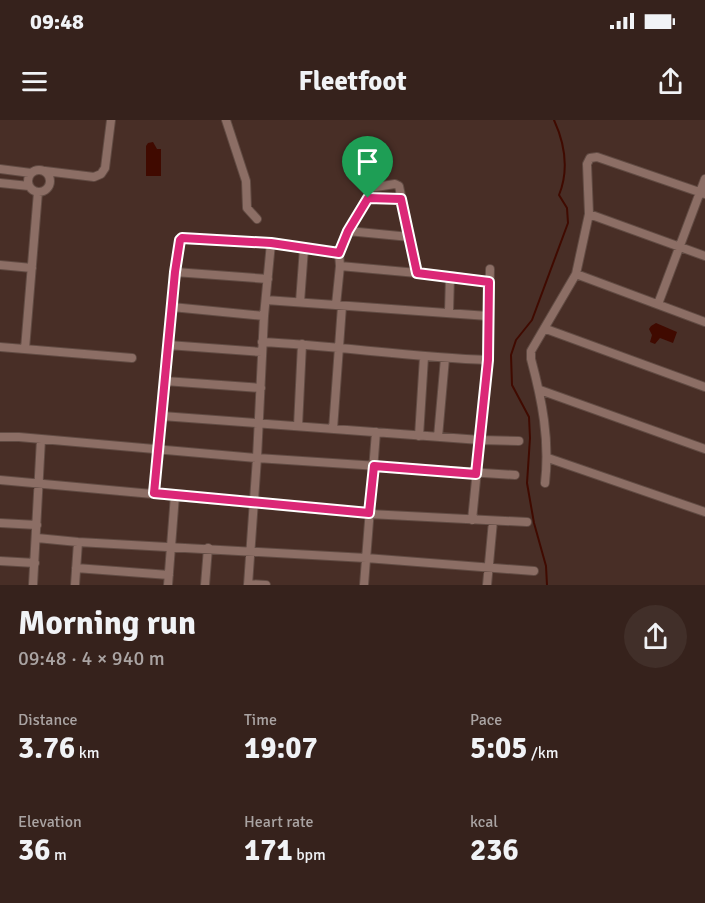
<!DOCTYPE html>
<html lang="en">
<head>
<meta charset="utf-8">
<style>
  body { margin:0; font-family:Signika,sans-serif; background:#412f29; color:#f1f3f6; height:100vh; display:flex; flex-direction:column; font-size:22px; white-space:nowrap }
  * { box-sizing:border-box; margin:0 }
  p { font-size:20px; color:#aaa4a3 }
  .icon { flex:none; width:33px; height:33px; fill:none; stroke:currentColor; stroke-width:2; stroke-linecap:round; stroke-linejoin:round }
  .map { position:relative; height:465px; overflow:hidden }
  .details { display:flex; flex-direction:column; background:#36221c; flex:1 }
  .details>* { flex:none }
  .pin { position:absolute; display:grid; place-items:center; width:51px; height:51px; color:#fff; margin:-62px -26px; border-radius:50% 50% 50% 0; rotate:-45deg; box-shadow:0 0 6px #0007 }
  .pin .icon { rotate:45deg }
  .round { display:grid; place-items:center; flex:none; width:63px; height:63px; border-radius:32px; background:#412f29 }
  .summary { display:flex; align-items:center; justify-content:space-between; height:102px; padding:0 18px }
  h1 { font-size:33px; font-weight:800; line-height:45px }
  .figures { display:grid; grid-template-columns:repeat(3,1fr); gap:9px; height:102px; padding:6px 18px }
  .figures div { display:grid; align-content:center }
  .figures b { font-size:30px; font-weight:800 }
  .figures small { font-size:16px; font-weight:400 }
  .figures p { font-size:16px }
  .status { display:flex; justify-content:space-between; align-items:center; height:42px; padding:0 30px; background:#36221c; direction:ltr }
  .status svg { height:16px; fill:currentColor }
  header { display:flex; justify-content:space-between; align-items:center; height:78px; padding:0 18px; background:#36221c; font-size:27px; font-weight:800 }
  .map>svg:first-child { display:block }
  .water { fill:#400a00 }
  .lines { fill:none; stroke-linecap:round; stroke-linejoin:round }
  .stream { stroke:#400a00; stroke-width:2 }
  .street-casing { stroke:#614b43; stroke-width:10 }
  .street { stroke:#8c6e65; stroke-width:8 }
  .route-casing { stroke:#fff; stroke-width:12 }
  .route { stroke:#db2777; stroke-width:8 }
</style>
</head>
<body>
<div class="status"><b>09:48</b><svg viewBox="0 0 49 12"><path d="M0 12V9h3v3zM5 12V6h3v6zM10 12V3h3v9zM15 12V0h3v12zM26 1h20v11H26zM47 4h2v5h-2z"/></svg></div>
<header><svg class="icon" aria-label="menu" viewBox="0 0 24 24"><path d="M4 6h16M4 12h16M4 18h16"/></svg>Fleetfoot<svg class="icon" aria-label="share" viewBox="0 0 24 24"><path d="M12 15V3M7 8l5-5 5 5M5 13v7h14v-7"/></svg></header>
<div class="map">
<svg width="705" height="465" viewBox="0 0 705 465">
  <rect width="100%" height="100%" fill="#482e26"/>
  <path class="water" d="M 153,22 L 157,29 L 161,29 L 161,56 L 146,56 L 146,26 L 148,23 Z
    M 656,203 L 677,212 L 673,223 L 660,218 L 655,224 L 650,222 L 652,215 L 649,209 L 651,206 Z"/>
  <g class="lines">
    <path class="stream" d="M 547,465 L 546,446 L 534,403 L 527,363 L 530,318 L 529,297 L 512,265 L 511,235 L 516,220 L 532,200 L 568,103 L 567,88 L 559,75 C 569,50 565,24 554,0"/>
    <defs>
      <path id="street" d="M 226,0 L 246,61 L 247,88 L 257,99
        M 0,49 L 31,53
        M28 61a11 11 0 1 1 22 0a11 11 0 1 1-22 0Z
        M 45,51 L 94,57 L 101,54 L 105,48 L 111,0
        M 0,63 L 29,66
        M 368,78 L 401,79
        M 589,94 L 705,136
        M 348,111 L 410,117
        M 0,145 L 32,148
        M 340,146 L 450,156 L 489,162
        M 175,152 L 268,159
        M 576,154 L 705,202
        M 266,180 L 488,196
        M 300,182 L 304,128
        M 658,184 L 705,59
        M 336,185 L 340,146 L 339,133
        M 172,187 L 264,196
        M 449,192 L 450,156
        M 546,209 L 705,267
        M 262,222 C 338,226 412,237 488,240
        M 168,225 L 262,232
        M 0,227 L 132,238
        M 25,229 L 38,72
        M 165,261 L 261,268
        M 540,270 L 705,329
        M 162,296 L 480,320 L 519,321
        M 298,306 L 302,224
        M 333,309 L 342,186
        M 419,316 L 424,237
        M 0,317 L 19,317 L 257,338 L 515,355
        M 438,317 L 445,238
        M 548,338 L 705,392
        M 0,360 L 369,394 L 527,402
        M 545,363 C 550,320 542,280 531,239 L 531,231 L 576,154 L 589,94 L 587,44 L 590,38 L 597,37 L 705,74
        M 154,373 L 175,152 L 181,119 L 258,122 L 339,133 L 348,111 L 368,78 L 369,68 L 395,64 L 399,66 L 417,153
        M 472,400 L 488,240 L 490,149
        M 0,403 L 37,405
        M 37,418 L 78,422 L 366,438 L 534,451
        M 0,441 L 35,443
        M 76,448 L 169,455
        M 248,464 L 266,465
        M 33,465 L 41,319
        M 75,465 L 78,422
        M 168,465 L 175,375
        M 205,465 L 208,428
        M 248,465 L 257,338 L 264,196 L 271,123
        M 364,465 L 376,312
        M 487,465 L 493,401"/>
    </defs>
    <use href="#street" class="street-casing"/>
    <use href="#street" class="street"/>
  </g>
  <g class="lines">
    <defs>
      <path id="route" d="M 368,78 L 401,79 L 417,153 L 489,162 L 488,240 L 476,354 L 374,346 L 369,393 L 154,373 L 175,152 L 180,120 L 182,118 L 271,123 L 339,133 L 348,111 Z"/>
    </defs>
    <use href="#route" class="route-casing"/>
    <use href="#route" class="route"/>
  </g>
</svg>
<div class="pin" style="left:368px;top:78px;background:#1e9e55"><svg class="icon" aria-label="arrive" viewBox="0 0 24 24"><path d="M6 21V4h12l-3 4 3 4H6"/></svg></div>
</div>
<section class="details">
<div class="summary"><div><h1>Morning run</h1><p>09:48 · 4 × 940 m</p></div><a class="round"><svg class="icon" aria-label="share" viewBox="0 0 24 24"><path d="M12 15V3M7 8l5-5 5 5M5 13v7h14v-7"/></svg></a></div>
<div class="figures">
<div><p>Distance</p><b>3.76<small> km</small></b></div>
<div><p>Time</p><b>19:07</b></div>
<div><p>Pace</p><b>5:05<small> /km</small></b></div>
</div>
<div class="figures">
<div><p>Elevation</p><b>36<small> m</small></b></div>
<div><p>Heart rate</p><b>171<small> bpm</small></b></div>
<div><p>kcal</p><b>236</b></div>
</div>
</section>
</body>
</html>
